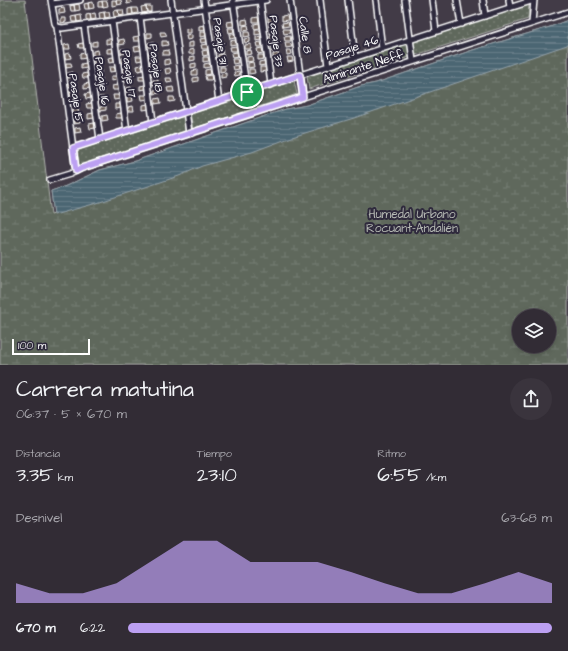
<!DOCTYPE html>
<html lang="es">
<head>
<meta charset="utf-8">
<style>
  body { margin:0; font-family:"Architects Daughter",sans-serif; background:#3a343d; color:#f1f3f6; height:100vh; display:flex; flex-direction:column; font-size:15px; white-space:nowrap }
  * { box-sizing:border-box; margin:0 }
  p { font-size:13px; color:#a8a7ad }
  .icon { flex:none; width:22px; height:22px; fill:none; stroke:currentColor; stroke-width:2; stroke-linecap:round; stroke-linejoin:round }
  .map { position:relative; height:365px; overflow:hidden }
  .panel { display:flex; flex-direction:column; background:#322c35; flex:1 }
  .panel>* { flex:none }
  .buttons { position:absolute; left:512px; top:309px; display:grid; gap:8px }
  .buttons a { display:grid; place-items:center; width:44px; height:44px; border-radius:50%; background:#322c35; box-shadow:0 2px 6px #0003,0 0 0 1px #4d4850; font-size:20px }
  .scale { position:absolute; left:12px; bottom:10px; width:78px; box-sizing:border-box; padding-left:4px; border:2px solid #fff; border-top:0; font-size:11px; line-height:14px; white-space:nowrap; color:#fff; -webkit-text-stroke:3px #2f2a3d; paint-order:stroke }
  .pin { position:absolute; display:grid; place-items:center; width:34px; height:34px; color:#fff; margin:-17px; border:2px solid #fff; border-radius:50%; box-shadow:0 1px 4px #0007 }
  .round { display:grid; place-items:center; flex:none; width:42px; height:42px; border-radius:21px; background:#3a343d }
  .head { display:flex; align-items:center; justify-content:space-between; height:68px; padding:0 16px }
  h1 { font-size:22px; font-weight:600; line-height:30px }
  .figures { display:grid; grid-template-columns:repeat(3,1fr); gap:6px; height:68px; padding:4px 16px }
  .figures div { display:grid; align-content:center }
  .figures b { font-size:20px; font-weight:600 }
  .figures small { font-size:11px; font-weight:400 }
  .figures p { font-size:11px }
  .chart { height:112px; padding:8px 16px }
  .chart p { display:flex; justify-content:space-between }
  .chart svg { width:100%; height:72px; margin-top:4px; fill:#bca0f2; opacity:.7 }
  ul { padding:0 16px; list-style:none; font-size:13px }
  li { display:grid; grid-template-columns:64px 48px 1fr; align-items:center; height:30px }
  li i { height:10px; border-radius:5px; background:#bca0f2 }
  .map>svg:first-child { display:block }
  .green { fill:url(#green-dots); stroke:#afb3ad }
  .wetland { fill:url(#wetland-marsh); stroke:#afb3ad; fill-rule:evenodd }
  .water { fill:url(#water-rules); stroke:#94a3ab }
  .building { fill:#70645f; stroke:#fff }
  .lines { fill:none; stroke-linecap:round; stroke-linejoin:round }
  .street-casing { stroke:#fff; stroke-width:8 }
  .street { stroke:#2f2a3d; stroke-width:5 }
  .route-casing { stroke:#fff; stroke-width:8 }
  .route { stroke:#bca0f2; stroke-width:5 }
  .labels { text-anchor:middle; dominant-baseline:central; stroke-width:4; stroke-linejoin:round; paint-order:stroke }
  .street-label { font-size:12px; fill:#fff; stroke:#2f2a3d }
  .park-label { font-size:12px; fill:#b7bbb5; stroke:#2f2a3d }
</style>
</head>
<body>
<div class="map">
<svg width="568" height="365" viewBox="0 0 568 365">
  <defs>
    <pattern id="green-dots" width="8" height="8" patternUnits="userSpaceOnUse"><rect width="8" height="8" fill="#5f675b"/><path d="M2 2h.1M6 6h.1" fill="none" stroke="#777e74" stroke-width="1.8" stroke-linecap="round"/></pattern>
    <pattern id="wetland-marsh" width="20" height="14" patternUnits="userSpaceOnUse"><rect width="20" height="14" fill="#5f675b"/><path d="M1 5h8M5 5V1M11 12h8M15 12V8" fill="none" stroke="#777e74"/></pattern>
    <pattern id="water-rules" width="6" height="5" patternUnits="userSpaceOnUse"><rect width="6" height="5" fill="#4c6673"/><path d="M0 2.5h6" fill="none" stroke="#677d88"/></pattern>
  </defs>
  <rect width="100%" height="100%" fill="#423b47"/>
  <filter id="ink" filterUnits="userSpaceOnUse"><feTurbulence type="fractalNoise" baseFrequency=".025" numOctaves="2"/><feDisplacementMap in="SourceGraphic" scale="8" xChannelSelector="R" yChannelSelector="G"/><feConvolveMatrix kernelMatrix="1 2 1 2 8 2 1 2 1" color-interpolation-filters="sRGB"/></filter>
  <g filter="url(#ink)">
    <path class="green" d="M 529,3 L 528,19 L 309,89 L 307,76 Z
      M 294,80 L 297,94 L 193,129 L 190,113 Z
      M 184,115 L 185,133 L 78,167 L 77,150 Z"/>
    <path class="wetland" d="M 0,0 L 25,0 L 51,215 L 54,214 L 51,191 L 66,186 L 100,170 L 135,161 L 262,117 L 286,109 L 307,105 L 361,86 L 376,83 L 473,50 L 550,27 L 568,20 L 568,365 L 0,365 ZM 519,316 L 549,316 L 549,346 L 519,346 Z"/>
    <path class="water" d="M 568,20 L 568,44 L 567,45 L 354,118 L 292,137 L 252,152 L 202,166 L 179,176 L 97,203 L 54,215 L 51,191 L 66,186 L 100,170 L 135,161 L 262,117 L 286,109 L 307,105 L 361,86 L 376,83 L 473,50 L 550,27 Z"/>
    <path class="building" d="M 112,0 L 116,0 L 117,5 L 112,6 Z
      M 116,0 L 121,0 L 122,4 L 117,5 Z
      M 126,0 L 131,0 L 131,3 L 127,4 Z
      M 102,1 L 107,1 L 108,6 L 103,7 Z
      M 102,1 L 103,7 L 98,7 L 98,2 Z
      M 93,2 L 94,8 L 89,9 L 88,3 Z
      M 88,3 L 89,9 L 85,9 L 84,4 Z
      M 79,4 L 80,10 L 75,11 L 74,5 Z
      M 74,5 L 75,11 L 71,11 L 70,6 Z
      M 146,6 L 147,12 L 142,13 L 141,7 Z
      M 146,6 L 151,6 L 151,12 L 147,12 Z
      M 64,8 L 65,13 L 59,14 L 59,9 Z
      M 132,8 L 133,14 L 128,15 L 128,9 Z
      M 132,8 L 137,8 L 138,13 L 133,14 Z
      M 118,10 L 119,16 L 114,17 L 113,11 Z
      M 118,10 L 123,10 L 124,15 L 119,16 Z
      M 104,12 L 109,12 L 110,17 L 105,18 Z
      M 104,12 L 105,18 L 100,19 L 99,13 Z
      M 95,13 L 96,19 L 91,20 L 90,14 Z
      M 90,14 L 91,20 L 86,20 L 86,15 Z
      M 81,15 L 82,21 L 77,22 L 76,16 Z
      M 287,15 L 288,20 L 282,21 L 282,16 Z
      M 76,16 L 77,22 L 72,22 L 71,17 Z
      M 273,16 L 274,21 L 268,22 L 268,17 Z
      M 258,17 L 259,22 L 253,22 L 253,18 Z
      M 61,18 L 66,18 L 66,22 L 61,23 Z
      M 247,19 L 248,24 L 242,25 L 242,20 Z
      M 233,21 L 234,26 L 228,27 L 227,22 Z
      M 274,22 L 275,27 L 269,27 L 269,23 Z
      M 288,22 L 289,26 L 283,27 L 282,23 Z
      M 259,23 L 260,28 L 254,29 L 254,24 Z
      M 214,24 L 219,24 L 220,28 L 214,29 Z
      M 204,25 L 205,30 L 199,31 L 199,26 Z
      M 248,25 L 249,30 L 243,31 L 243,26 Z
      M 191,28 L 191,33 L 186,33 L 186,29 Z
      M 228,28 L 233,28 L 234,32 L 229,33 Z
      M 275,28 L 275,33 L 270,34 L 270,29 Z
      M 220,29 L 220,34 L 215,35 L 215,30 Z
      M 283,29 L 289,29 L 290,33 L 284,34 Z
      M 255,30 L 260,30 L 261,34 L 255,35 Z
      M 160,32 L 165,32 L 167,36 L 161,37 Z
      M 200,32 L 205,32 L 206,36 L 200,37 Z
      M 244,32 L 249,32 L 250,36 L 244,37 Z
      M 147,33 L 152,33 L 152,37 L 147,38 Z
      M 229,34 L 234,34 L 235,38 L 230,39 Z
      M 192,35 L 192,39 L 187,40 L 186,36 Z
      M 270,35 L 276,35 L 276,39 L 270,40 Z
      M 139,36 L 140,41 L 134,41 L 133,37 Z
      M 216,36 L 221,36 L 221,40 L 216,41 Z
      M 261,36 L 262,40 L 256,41 L 256,37 Z
      M 290,36 L 291,41 L 285,41 L 284,37 Z
      M 206,38 L 207,42 L 201,43 L 200,39 Z
      M 250,38 L 250,42 L 245,43 L 244,39 Z
      M 106,39 L 111,39 L 112,43 L 106,44 Z
      M 124,39 L 125,44 L 119,45 L 119,40 Z
      M 235,40 L 236,44 L 230,45 L 230,41 Z
      M 97,41 L 97,46 L 92,46 L 92,42 Z
      M 162,41 L 167,41 L 168,45 L 162,46 Z
      M 271,41 L 276,41 L 277,45 L 271,46 Z
      M 153,42 L 154,47 L 148,47 L 148,43 Z
      M 193,42 L 193,47 L 188,47 L 188,43 Z
      M 221,42 L 222,47 L 216,47 L 216,43 Z
      M 261,42 L 262,47 L 257,47 L 256,43 Z
      M 83,43 L 84,48 L 79,48 L 78,44 Z
      M 285,43 L 290,43 L 292,47 L 286,48 Z
      M 69,44 L 70,49 L 64,49 L 64,45 Z
      M 207,44 L 208,49 L 202,49 L 201,45 Z
      M 251,44 L 251,49 L 245,49 L 245,45 Z
      M 140,46 L 141,50 L 135,51 L 134,47 Z
      M 236,46 L 237,51 L 231,51 L 230,47 Z
      M 272,47 L 277,47 L 278,51 L 272,52 Z
      M 112,48 L 113,53 L 107,53 L 107,49 Z
      M 222,48 L 223,53 L 217,53 L 217,49 Z
      M 262,48 L 263,53 L 258,54 L 257,49 Z
      M 121,49 L 126,49 L 127,53 L 121,54 Z
      M 194,49 L 194,54 L 189,54 L 189,50 Z
      M 98,50 L 99,55 L 93,56 L 93,51 Z
      M 168,50 L 169,55 L 163,55 L 163,51 Z
      M 207,50 L 208,55 L 203,56 L 202,51 Z
      M 251,50 L 252,54 L 246,55 L 246,51 Z
      M 286,50 L 291,50 L 292,54 L 287,55 Z
      M 154,51 L 155,56 L 149,57 L 149,52 Z
      M 237,52 L 238,57 L 232,58 L 231,53 Z
      M 70,53 L 71,58 L 65,59 L 65,54 Z
      M 85,53 L 86,58 L 80,59 L 80,54 Z
      M 278,53 L 279,57 L 273,58 L 273,54 Z
      M 223,54 L 224,59 L 218,59 L 218,55 Z
      M 258,55 L 263,55 L 264,59 L 258,60 Z
      M 136,56 L 141,56 L 142,60 L 137,61 Z
      M 195,56 L 195,60 L 190,61 L 190,57 Z
      M 252,56 L 253,61 L 247,62 L 247,57 Z
      M 113,57 L 115,62 L 109,63 L 108,58 Z
      M 203,57 L 208,57 L 209,61 L 203,62 Z
      M 287,57 L 292,57 L 293,61 L 288,62 Z
      M 122,58 L 127,58 L 128,62 L 122,63 Z
      M 169,59 L 170,64 L 164,65 L 164,60 Z
      M 232,59 L 237,59 L 238,63 L 233,64 Z
      M 279,59 L 279,64 L 274,64 L 274,60 Z
      M 94,60 L 99,60 L 100,64 L 94,65 Z
      M 224,60 L 225,65 L 219,66 L 219,61 Z
      M 150,61 L 156,61 L 156,65 L 150,66 Z
      M 264,61 L 265,65 L 259,66 L 259,62 Z
      M 253,62 L 254,67 L 248,68 L 248,63 Z
      M 66,63 L 71,63 L 72,67 L 66,68 Z
      M 86,63 L 87,68 L 81,69 L 81,64 Z
      M 196,63 L 196,67 L 191,68 L 191,64 Z
      M 209,63 L 210,67 L 204,68 L 204,64 Z
      M 142,65 L 143,70 L 138,71 L 137,66 Z
      M 238,65 L 239,69 L 234,70 L 233,66 Z
      M 109,67 L 114,67 L 116,71 L 110,72 Z
      M 220,67 L 225,67 L 225,71 L 220,72 Z
      M 260,67 L 265,67 L 266,71 L 260,72 Z
      M 123,68 L 128,68 L 129,72 L 123,73 Z
      M 170,68 L 171,73 L 166,74 L 165,69 Z
      M 101,69 L 101,73 L 95,74 L 95,70 Z
      M 210,69 L 211,74 L 205,75 L 205,70 Z
      M 249,69 L 254,69 L 255,73 L 249,74 Z
      M 157,70 L 157,75 L 151,76 L 151,71 Z
      M 197,70 L 197,75 L 192,75 L 192,71 Z
      M 239,71 L 240,75 L 235,76 L 234,72 Z
      M 73,72 L 73,77 L 68,78 L 68,73 Z
      M 87,73 L 88,78 L 83,78 L 82,74 Z
      M 226,73 L 226,77 L 221,78 L 221,74 Z
      M 144,75 L 145,80 L 139,80 L 139,76 Z
      M 211,75 L 212,80 L 206,80 L 205,76 Z
      M 111,76 L 116,76 L 117,80 L 111,81 Z
      M 129,77 L 130,82 L 124,82 L 124,78 Z
      M 198,77 L 198,81 L 193,82 L 193,78 Z
      M 102,78 L 102,83 L 97,83 L 97,79 Z
      M 166,78 L 171,78 L 172,82 L 167,83 Z
      M 153,80 L 158,80 L 158,84 L 153,85 Z
      M 74,81 L 75,86 L 69,87 L 69,82 Z
      M 89,83 L 90,88 L 84,89 L 84,84 Z
      M 117,85 L 118,90 L 113,90 L 112,86 Z
      M 145,85 L 146,89 L 140,90 L 140,86 Z
      M 103,87 L 104,92 L 98,93 L 98,88 Z
      M 131,87 L 132,92 L 126,92 L 126,88 Z
      M 173,87 L 174,92 L 168,92 L 167,88 Z
      M 159,89 L 160,93 L 154,94 L 154,90 Z
      M 70,91 L 75,91 L 76,95 L 70,96 Z
      M 90,93 L 91,98 L 86,99 L 85,94 Z
      M 113,95 L 118,95 L 120,99 L 114,100 Z
      M 141,95 L 147,95 L 148,99 L 142,100 Z
      M 132,96 L 133,101 L 127,102 L 127,97 Z
      M 99,97 L 104,97 L 105,101 L 99,102 Z
      M 169,97 L 174,97 L 175,101 L 169,102 Z
      M 160,98 L 161,103 L 155,104 L 155,99 Z
      M 77,100 L 77,104 L 72,105 L 72,101 Z
      M 92,103 L 93,108 L 87,108 L 86,104 Z
      M 115,104 L 120,104 L 121,108 L 115,109 Z
      M 148,104 L 149,109 L 143,110 L 143,105 Z
      M 106,106 L 106,110 L 100,111 L 100,107 Z
      M 133,106 L 134,111 L 128,111 L 128,107 Z
      M 78,109 L 79,114 L 73,114 L 73,110 Z
      M 93,113 L 94,118 L 88,119 L 88,114 Z
      M 121,113 L 122,118 L 116,118 L 116,114 Z
      M 107,115 L 108,120 L 102,121 L 102,116 Z
      M 79,118 L 80,123 L 74,124 L 74,119 Z
      M 94,123 L 95,128 L 90,129 L 89,124 Z
      M 80,127 L 81,132 L 75,133 L 75,128 Z"/>
    <g class="lines">
      <defs>
        <path id="street" d="M 51,0 L 55,23 L 57,27 L 76,171
          M 171,0 L 189,133
          M 204,0 L 219,101
          M 233,0 L 247,92
          M 260,0 L 271,84
          M 290,0 L 303,97
          M 320,0 L 328,66
          M 348,0 L 355,58
          M 376,0 L 382,49
          M 405,0 L 413,61
          M 432,0 L 436,31
          M 457,0 L 461,24
          M 483,0 L 485,16
          M 509,0 L 510,8
          M 52,4 L 80,0
          M 140,17 L 153,122
          M 112,21 L 127,131
          M 532,23 L 534,0
          M 84,25 L 100,139
          M 57,27 L 62,28 L 266,0
          M 73,148 L 534,0
          M 50,180 L 70,174 L 82,168 L 568,12"/>
      </defs>
      <use href="#street" class="street-casing"/>
      <use href="#street" class="street"/>
    </g>
  </g>
  <g class="lines" filter="url(#ink)">
    <defs>
      <path id="route" d="M 300,75 L 303,97 L 82,168 L 76,171 L 73,148 Z"/>
    </defs>
    <use href="#route" class="route-casing"/>
    <use href="#route" class="route"/>
  </g>
  <g class="labels">
    <g class="street-label">
      <text transform="translate(305 35) rotate(82)">Calle 8</text>
      <text transform="translate(220 41) rotate(82)">Pasaje 31</text>
      <text transform="translate(276 41) rotate(83)">Pasaje 33</text>
      <text transform="translate(352 48) rotate(-18)">Pasaje 46</text>
      <text transform="translate(363 67) rotate(-18)">Almirante Neff</text>
      <text transform="translate(156 68) rotate(83)">Pasaje 18</text>
      <text transform="translate(129 74) rotate(82)">Pasaje 17</text>
      <text transform="translate(102 81) rotate(82)">Pasaje 16</text>
      <text transform="translate(76 98) rotate(82)">Pasaje 15</text>
    </g>
    <g class="park-label">
      <text x="412" y="214">Humedal Urbano<tspan x="412" dy="14">Rocuant-Andalién</tspan></text>
    </g>
  </g>
</svg>
<div class="buttons">
<a><svg class="icon" aria-label="layers" viewBox="0 0 24 24"><path d="M12 4l9 5-9 5-9-5zM3 14l9 5 9-5"/></svg></a>
</div>
<div class="scale">100 m</div>
<div class="pin" style="left:247px;top:92px;background:#1e9e55"><svg class="icon" aria-label="arrive" viewBox="0 0 24 24"><path d="M6 21V4h12l-3 4 3 4H6"/></svg></div>
</div>
<section class="panel">
<div class="head"><div><h1>Carrera matutina</h1><p>06:37 · 5 × 670 m</p></div><a class="round"><svg class="icon" aria-label="share" viewBox="0 0 24 24"><path d="M12 15V3M7 8l5-5 5 5M5 13v7h14v-7"/></svg></a></div>
<div class="figures">
<div><p>Distancia</p><b>3.35<small> km</small></b></div>
<div><p>Tiempo</p><b>23:10</b></div>
<div><p>Ritmo</p><b>6:55<small> /km</small></b></div>
</div>
<div class="chart"><p><span>Desnivel</span>63–68 m</p>
<svg viewBox="0 0 160 44" preserveAspectRatio="none"><path d="M0 44V32L10 38L20 38L30 32L40 19L50 6L60 6L70 19L80 19L90 19L100 25L110 32L120 38L130 38L140 32L150 25L160 32V44z"/></svg>
</div>
<ul>
<li><b>670 m</b>6:22<i style="width:100%"></i></li>
</ul>
</section>
</body>
</html>
